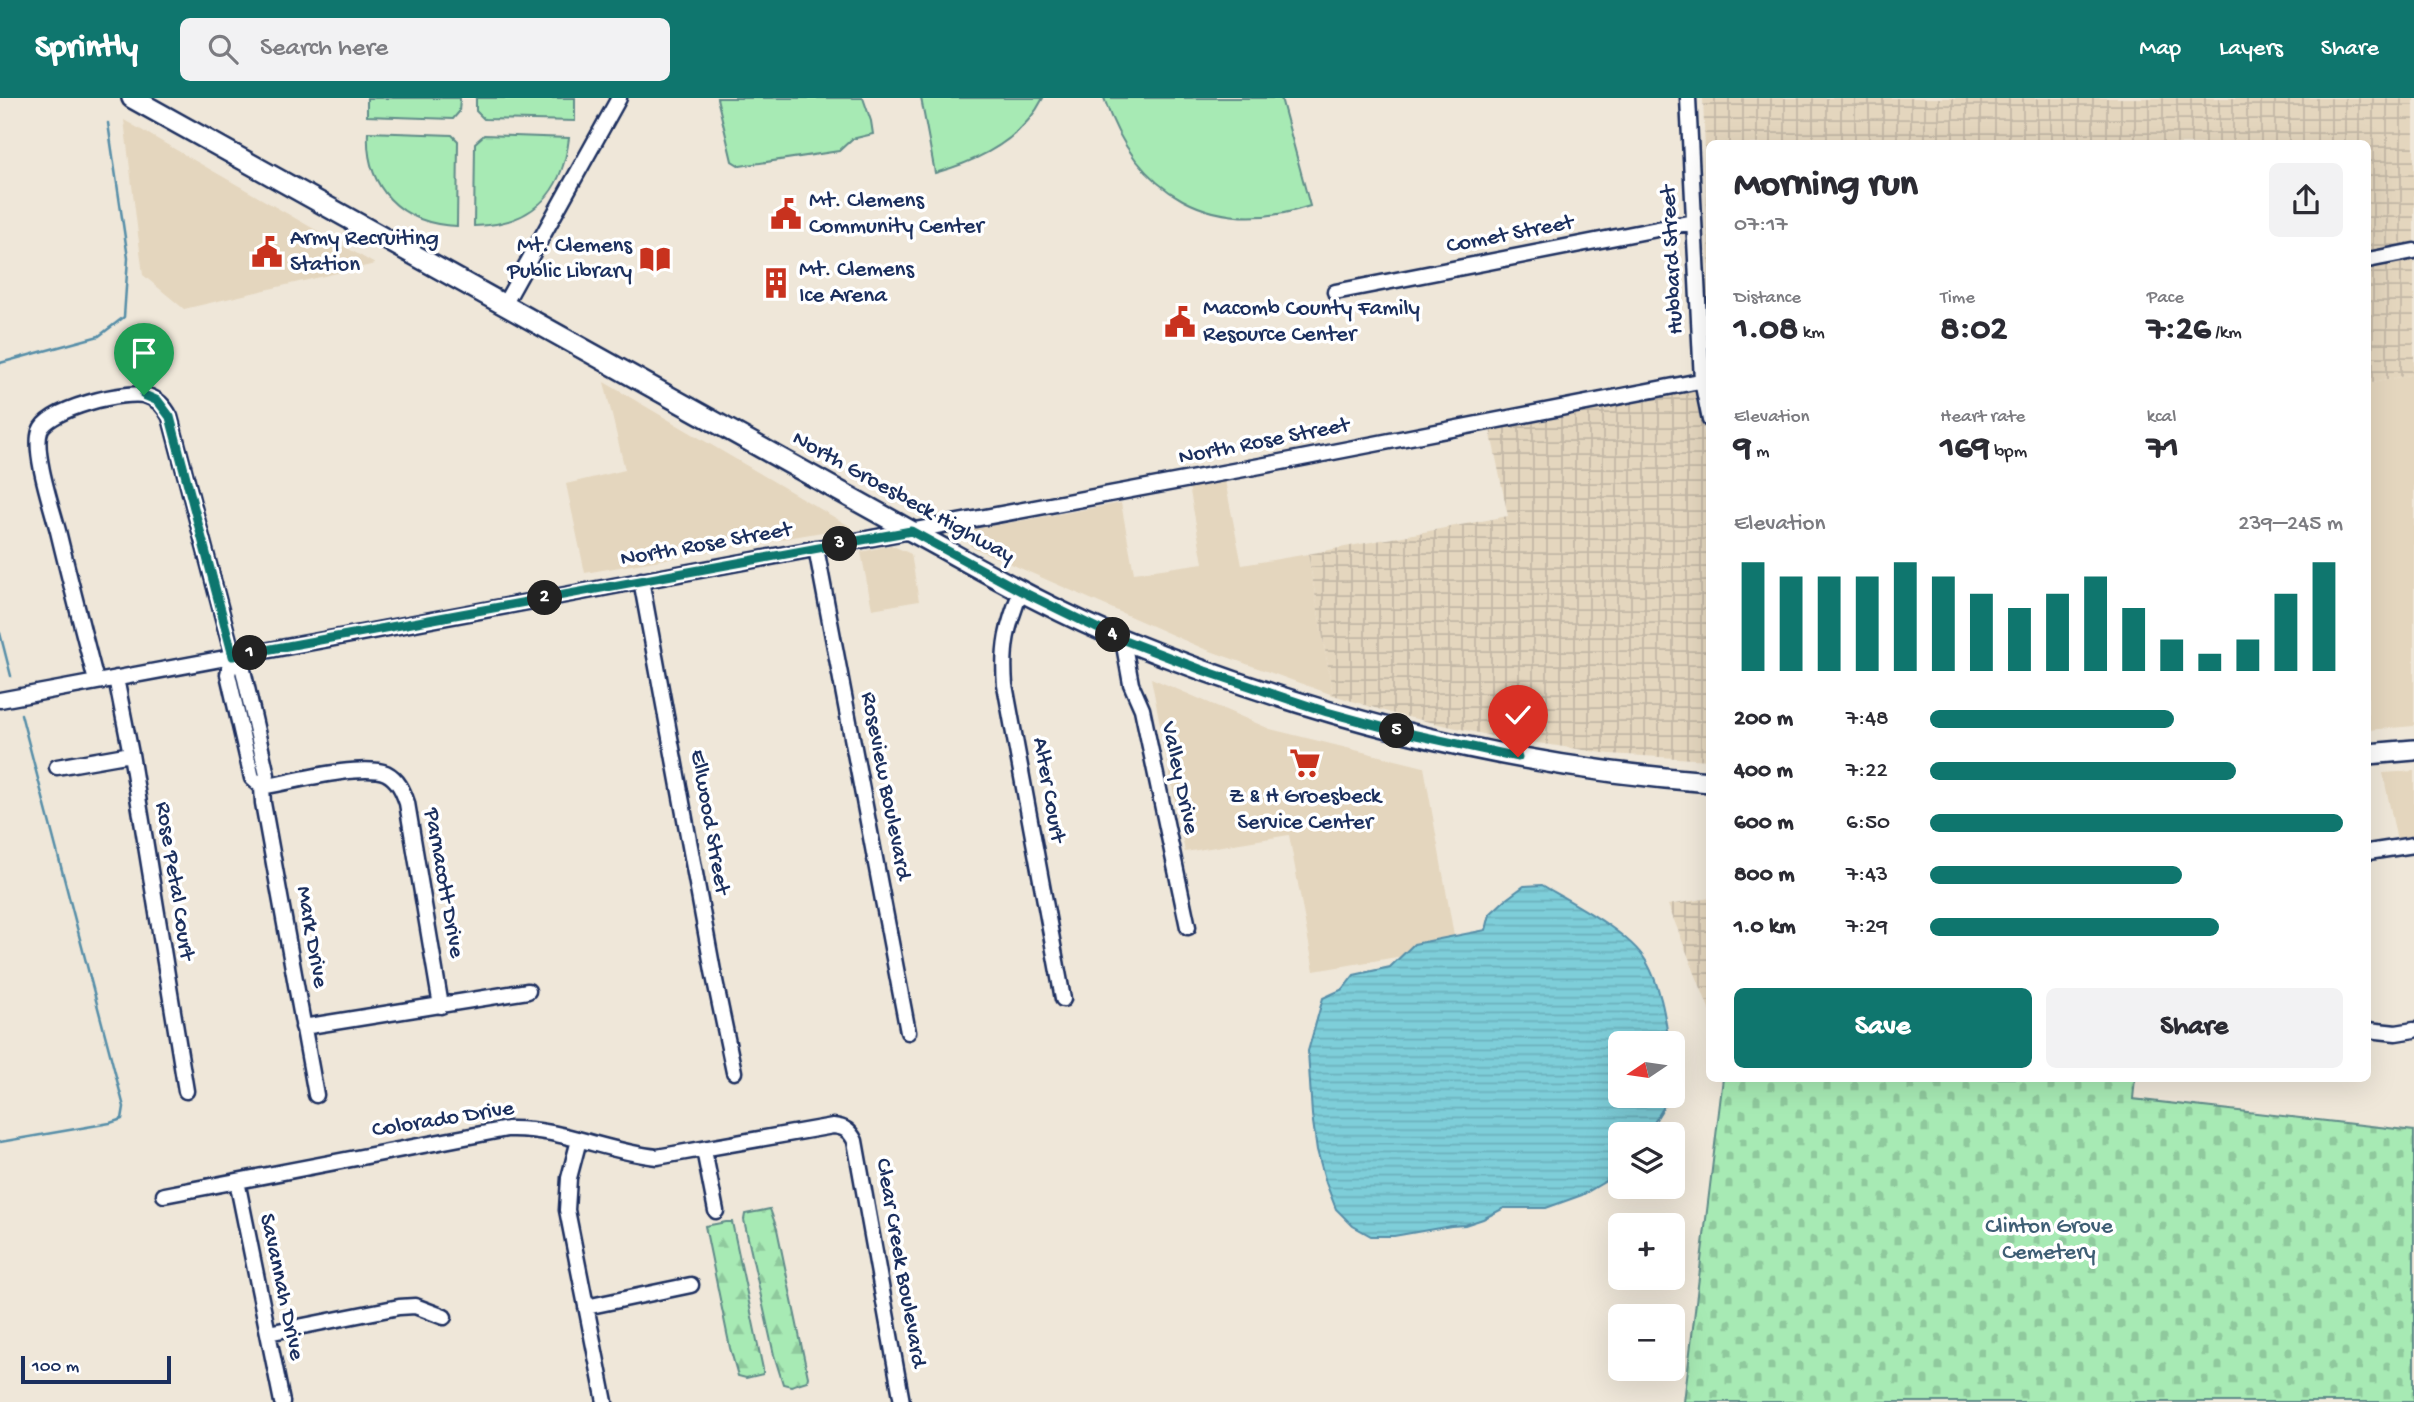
<!DOCTYPE html>
<html lang="en">
<head>
<meta charset="utf-8">
<style>
  body { margin:0; font-family:"Gochi Hand",sans-serif; background:#f2f2f3; color:#2b2b33; height:100vh; display:flex; flex-direction:column; font-size:26px; white-space:nowrap }
  * { box-sizing:border-box; margin:0 }
  p { font-size:23px; color:#7c7c81 }
  .icon { flex:none; width:38px; height:38px; fill:none; stroke:currentColor; stroke-width:2; stroke-linecap:round; stroke-linejoin:round }
  .map { position:relative; flex:1; overflow:hidden }
  .side { position:absolute; left:1706px; top:42px; width:665px; height:942px; display:flex; flex-direction:column; background:#fff; border-radius:10px; box-shadow:0 7px 28px #0002 }
  .side>* { flex:none }
  .needle { width:46px; rotate:257deg }
  .tools { position:absolute; left:1608px; top:933px; display:grid; gap:14px }
  .tools a { display:grid; place-items:center; width:77px; height:77px; border-radius:10px; background:#fff; box-shadow:0 7px 28px #0002; font-size:35px }
  .scale { position:absolute; left:21px; bottom:18px; width:150px; box-sizing:border-box; padding-left:7px; border:4px solid #1b2f5e; border-top:0; font-size:19px; line-height:24px; white-space:nowrap; color:#1b2f5e; -webkit-text-stroke:5px #fff; paint-order:stroke }
  .pin { position:absolute; display:grid; place-items:center; width:60px; height:60px; color:#fff; margin:-72px -30px; border-radius:50% 50% 50% 0; rotate:-45deg; box-shadow:0 0 7px #0007 }
  .pin .icon { rotate:45deg }
  .km { position:absolute; width:35px; height:35px; margin:-18px; border-radius:50%; background:#222; color:#fff; font-size:19px; line-height:35px; text-align:center }
  .round { display:grid; place-items:center; flex:none; width:74px; height:74px; border-radius:10px; background:#f2f2f3 }
  .overview { display:flex; align-items:center; justify-content:space-between; height:119px; padding:0 28px }
  h1 { font-size:38px; font-weight:800; line-height:52px }
  .metrics { display:grid; grid-template-columns:repeat(3,1fr); gap:10px; height:119px; padding:7px 28px }
  .metrics div { display:grid; align-content:center }
  .metrics b { font-size:35px; font-weight:800 }
  .metrics small { font-size:19px; font-weight:400 }
  .metrics p { font-size:19px }
  .chart { height:196px; padding:14px 28px }
  .chart p { display:flex; justify-content:space-between }
  .chart svg { width:100%; height:126px; margin-top:7px; stroke:#0f766e; stroke-width:6 }
  .action { display:flex; gap:14px; margin-top:auto; padding:14px 28px }
  .action a { flex:1; height:80px; border-radius:10px; background:#0f766e; color:#fff; font-size:28px; font-weight:800; line-height:80px; text-align:center }
  .action a+a { background:#f2f2f3; color:#2b2b33 }
  ul { padding:0 28px; list-style:none; font-size:23px }
  li { display:grid; grid-template-columns:112px 84px 1fr; align-items:center; height:52px }
  li i { height:18px; border-radius:9px; background:#0f766e }
  header { display:flex; align-items:center; gap:42px; box-sizing:border-box; height:98px; padding:0 35px; background:#0f766e; color:#fff }
  header strong { font-size:33px }
  nav { display:flex; gap:38px; margin-inline-start:auto; font-size:24px }
  .search { width:490px; height:63px; background:#f2f2f3; display:flex; align-items:center; gap:18px; box-sizing:border-box; padding:0 24px; border-radius:10px; color:#7c7c81; font-size:26px }
  .map>svg:first-child { display:block }
  .built { fill:#e4d6be }
  .industrial { fill:url(#industrial-grid) }
  .forest { fill:url(#forest-firs); stroke:#618c89; stroke-width:2 }
  .cemetery { fill:url(#cemetery-stones); stroke:#618c89; stroke-width:2 }
  .pitch { fill:#a7eab4; stroke:#618c89; stroke-width:2 }
  .water { fill:url(#water-rules); stroke:#568ea8; stroke-width:2 }
  .lines { fill:none; stroke-linecap:round; stroke-linejoin:round }
  .stream { stroke:#568ea8; stroke-width:2.5 }
  .minor-casing { stroke:#1b2f5e; stroke-width:19 }
  .major-casing { stroke:#1b2f5e; stroke-width:24 }
  .minor { stroke:#fff; stroke-width:14 }
  .major { stroke:#fff; stroke-width:19 }
  .route-casing { stroke:#fff; stroke-width:14 }
  .route { stroke:#0f766e; stroke-width:9 }
  .labels { text-anchor:middle; dominant-baseline:central; stroke-width:7; stroke-linejoin:round; paint-order:stroke }
  .poi-label { font-size:23px; fill:#1b2f5e; stroke:#fff; text-anchor:start }
  .street-label { font-size:23px; fill:#1b2f5e; stroke:#fff }
  .park-label { font-size:23px; fill:#3e5e74; stroke:#fff }
</style>
</head>
<body>
<header>
<strong>Sprintly</strong>
<div class="search"><svg class="icon" aria-label="search" viewBox="0 0 24 24"><circle cx="10" cy="10" r="6"/><path d="M15 15l6 6"/></svg>Search here</div>
<nav><a>Map</a><a>Layers</a><a>Share</a></nav>
</header>
<div class="map">
<svg width="2414" height="1304" viewBox="0 0 2414 1304">
  <defs>
    <pattern id="industrial-grid" width="8" height="8" patternUnits="userSpaceOnUse" patternTransform="scale(1.75)"><rect width="8" height="8" fill="#e4d6be"/><path d="M0 4h8M4 0v8" fill="none" stroke="#c3b8a6"/></pattern>
    <pattern id="forest-firs" width="22" height="20" patternUnits="userSpaceOnUse" patternTransform="scale(1.75)"><rect width="22" height="20" fill="#a7eab4"/><path d="M5 1l3.5 6h-7zM16 11l3.5 6h-7z" fill="#8fc99d"/></pattern>
    <pattern id="cemetery-stones" width="16" height="16" patternUnits="userSpaceOnUse" patternTransform="scale(1.75)"><rect width="16" height="16" fill="#a7eab4"/><path d="M2 7V4a2 2 0 0 1 4 0v3zM10 15v-3a2 2 0 0 1 4 0v3z" fill="#8fc99d"/></pattern>
    <pattern id="water-rules" width="6" height="5" patternUnits="userSpaceOnUse" patternTransform="scale(1.75)"><rect width="6" height="5" fill="#7eced9"/><path d="M0 2.5h6" fill="none" stroke="#6cb1bd"/></pattern>
  </defs>
  <rect width="100%" height="100%" fill="#efe7d9"/>
  <filter id="ink" filterUnits="userSpaceOnUse"><feTurbulence type="fractalNoise" baseFrequency=".0143" numOctaves="2"/><feDisplacementMap in="SourceGraphic" scale="14" xChannelSelector="R" yChannelSelector="G"/><feConvolveMatrix kernelMatrix="1 2 1 2 8 2 1 2 1" color-interpolation-filters="sRGB"/></filter>
  <g filter="url(#ink)">
    <path class="built" d="M 124,22 L 375,166 L 184,211 L 143,177 Z
      M 2414,276 L 2414,628 L 2368,632 L 2368,286 Z
      M 604,284 L 851,429 L 585,475 L 566,386 L 625,372 Z
      M 1225,383 L 1242,467 L 1308,456 L 1333,597 L 1202,550 L 970,448 L 968,432 L 1121,405 L 1134,475 L 1203,465 L 1189,388 Z
      M 891,447 L 911,456 L 919,503 L 872,511 L 861,454 Z
      M 1151,580 L 1270,631 L 1424,669 L 1456,849 L 1314,873 L 1289,737 L 1185,754 Z
      M 2414,673 L 2414,741 L 2397,743 L 2383,675 Z"/>
    <path class="industrial" d="M 1703,0 L 2414,0 L 2414,276 L 2368,286 L 2368,46 L 1710,46 L 1710,191 Z
      M 1696,293 L 1710,366 L 1710,662 L 1610,656 L 1492,638 L 1394,616 L 1333,597 L 1308,456 L 1508,418 L 1490,331 Z
      M 1710,800 L 1710,913 L 1668,807 Z"/>
    <path class="forest" d="M 770,1111 L 777,1131 L 808,1279 L 807,1283 L 791,1288 L 783,1286 L 774,1257 L 744,1122 L 745,1116 Z
      M 726,1124 L 732,1124 L 763,1271 L 763,1276 L 746,1280 L 738,1278 L 730,1250 L 705,1128 Z"/>
    <path class="cemetery" d="M 1723,980 L 2135,980 L 2133,1001 L 2414,1033 L 2414,1304 L 1684,1304 Z"/>
    <path class="pitch" d="M 367,0 L 460,0 L 459,14 L 453,21 L 367,18 Z
      M 476,0 L 575,0 L 575,23 L 484,21 L 476,13 Z
      M 717,0 L 863,0 L 871,23 L 873,36 L 852,41 L 839,53 L 740,68 L 732,63 Z
      M 921,0 L 1043,0 C 1022,42 979,63 935,75 Z
      M 1104,0 L 1281,0 L 1310,108 C 1213,140 1136,96 1104,0 Z
      M 368,34 L 452,37 L 458,43 L 457,128 C 401,126 365,90 368,34 Z
      M 484,37 L 569,40 C 562,97 532,127 474,128 L 475,45 Z"/>
    <path class="water" d="M 1542,787 C 1571,804 1629,834 1646,863 C 1660,887 1665,917 1669,945 L 1620,945 L 1620,998 L 1666,998 L 1663,1010 L 1647,1036 L 1620,1036 L 1620,1070 L 1606,1083 L 1582,1097 L 1546,1110 L 1504,1110 L 1483,1121 L 1465,1127 L 1451,1128 L 1394,1138 L 1371,1138 L 1353,1128 L 1336,1111 L 1326,1085 L 1317,1052 L 1312,1017 L 1308,953 L 1323,900 L 1343,891 L 1354,877 L 1390,869 L 1414,846 L 1486,832 L 1490,816 L 1505,802 L 1524,788 Z"/>
    <g class="lines">
      <path class="stream" d="M 0,265 L 99,238 L 124,219 L 128,160 L 108,25
        M 0,535 L 11,578
        M 0,1044 L 110,1025 L 122,1021 L 124,1009 L 21,616"/>
      <defs>
        <path id="minor" d="M 1688,0 L 1702,283 L 1710,322
          M 2368,162 L 2414,153
          M 1335,194 L 1693,124
          M 504,207 L 619,0
          M 816,450 L 908,934
          M 641,482 L 713,873 L 734,974
          M 1021,493 C 1007,528 1002,549 1005,587 L 1063,901
          M 1123,542 L 1131,586 L 1142,611 L 1188,829
          M 116,580 L 131,656 L 186,993
          M 96,583 C 83,533 70,483 58,433 C 52,410 33,354 40,333 C 47,311 127,291 147,298 C 158,301 165,309 170,319 L 233,558 L 243,572 L 267,677 L 262,689 L 252,680 L 228,576 L 233,558
          M 0,602 L 1271,366 L 1710,281
          M 57,669 L 131,656
          M 2368,754 L 2414,747
          M 303,929 L 528,893
          M 2368,932 L 2396,935 L 2414,932
          M 316,997 L 263,705 L 262,689 C 291,684 361,665 386,675 C 398,681 403,693 407,705 L 441,908
          M 579,1042 L 569,1080 L 567,1112 L 605,1304
          M 704,1052 L 716,1113
          M 237,1083 L 282,1304
          M 164,1097 L 507,1031 C 558,1029 607,1054 657,1059 L 833,1028 C 845,1029 850,1033 855,1043 L 902,1304
          M 586,1209 L 691,1187
          M 268,1235 L 399,1209 L 415,1208 L 444,1219"/>
        <path id="major" d="M 132,0 L 911,433 C 981,471 1050,512 1124,542 C 1311,618 1508,669 1710,684
          M 2368,656 L 2414,652"/>
      </defs>
      <use href="#minor" class="minor-casing"/>
      <use href="#major" class="major-casing"/>
      <use href="#minor" class="minor"/>
      <use href="#major" class="major"/>
    </g>
  </g>
  <g class="lines" filter="url(#ink)">
    <defs>
      <path id="route" d="M 144,297 L 158,303 L 170,319 L 233,558 L 911,433 L 1021,493 L 1111,537 L 1205,573 L 1327,614 L 1393,632 L 1518,659"/>
    </defs>
    <use href="#route" class="route-casing"/>
    <use href="#route" class="route"/>
  </g>
  <defs>
    <symbol id="civic-bare" viewBox="-9 -9 18 18"><path d="M-.6-6.5H3V-4.5H.6V-3L4-1V1h2V6H-6V1h2V-1L-.6-3ZM-1.2 2.5V6h2.4V2.5Z" fill="#c8321e" stroke="#fff" stroke-width="2.5" paint-order="stroke"/></symbol>
    <symbol id="library-bare" viewBox="-9 -9 18 18"><path d="M-6-4Q-3-5.5-.7-3.5V5Q-3 3-6 4ZM6-4Q3-5.5 .7-3.5V5Q3 3 6 4Z" fill="#c8321e" stroke="#fff" stroke-width="2.5" paint-order="stroke"/></symbol>
    <symbol id="building-bare" viewBox="-9 -9 18 18"><path d="M-4-6H4V6H1V3H-1V6H-4ZM-2.5-4.3h1.7v1.8h-1.7ZM.8-4.3h1.7v1.8H.8ZM-2.5-1h1.7V.8h-1.7ZM.8-1h1.7V.8H.8Z" fill="#c8321e" stroke="#fff" stroke-width="2.5" paint-order="stroke"/></symbol>
    <symbol id="supermarket-bare" viewBox="-9 -9 18 18"><path d="M-6-5.5h2.5l.6 2H6L4.5 2H-2.5L-4.4-4H-6ZM-1.5 3.2a1.3 1.3 0 1 0 .1 0ZM3 3.2a1.3 1.3 0 1 0 .1 0Z" fill="#c8321e" stroke="#fff" stroke-width="2.5" paint-order="stroke"/></symbol>
  </defs>
  <g fill-rule="evenodd">
    <use href="#civic-bare" x="764" y="94" width="44" height="44"/>
    <use href="#civic-bare" x="245" y="132" width="44" height="44"/>
    <use href="#library-bare" x="633" y="139" width="44" height="44"/>
    <use href="#building-bare" x="754" y="163" width="44" height="44"/>
    <use href="#civic-bare" x="1158" y="202" width="44" height="44"/>
    <use href="#supermarket-bare" x="1283" y="643" width="44" height="44"/>
  </g>
  <g class="labels">
    <g class="poi-label">
      <text x="809" y="103">Mt. Clemens<tspan x="809" dy="26">Community Center</tspan></text>
      <text x="290" y="141">Army Recruiting<tspan x="290" dy="26">Station</tspan></text>
      <text x="632" y="148" text-anchor="end">Mt. Clemens<tspan x="632" dy="26">Public Library</tspan></text>
      <text x="799" y="172">Mt. Clemens<tspan x="799" dy="26">Ice Arena</tspan></text>
      <text x="1203" y="211">Macomb County Family<tspan x="1203" dy="26">Resource Center</tspan></text>
      <text x="1305" y="699" text-anchor="middle">Z &amp; H Groesbeck<tspan x="1305" dy="26">Service Center</tspan></text>
    </g>
    <g class="street-label">
      <text transform="translate(1510 137) rotate(-11)">Comet Street</text>
      <text transform="translate(1673 162) rotate(-93)">Hubbard Street</text>
      <text transform="translate(1264 344) rotate(-11)">North Rose Street</text>
      <text transform="translate(903 400) rotate(29)">North Groesbeck Highway</text>
      <text transform="translate(706 447) rotate(-10)">North Rose Street</text>
      <text transform="translate(1179 680) rotate(78)">Valley Drive</text>
      <text transform="translate(885 688) rotate(79)">Roseview Boulevard</text>
      <text transform="translate(1048 692) rotate(80)">Alter Court</text>
      <text transform="translate(709 724) rotate(80)">Ellwood Street</text>
      <text transform="translate(174 783) rotate(81)">Rose Petal Court</text>
      <text transform="translate(443 785) rotate(80)">Parnacott Drive</text>
      <text transform="translate(311 839) rotate(80)">Mark Drive</text>
      <text transform="translate(443 1022) rotate(-9)">Colorado Drive</text>
      <text transform="translate(900 1165) rotate(80)">Clear Creek Boulevard</text>
      <text transform="translate(281 1189) rotate(78)">Savannah Drive</text>
    </g>
    <g class="park-label">
      <text x="2049" y="1129">Clinton Grove<tspan x="2049" dy="26">Cemetery</tspan></text>
    </g>
  </g>
</svg>
<div class="tools">
<a><svg class="needle" viewBox="-14 -14 28 28"><path d="M0-13l5 13h-10z" fill="#e53935"/><path d="M0 13l5-13h-10z" fill="#7c7c81"/></svg></a>
<a><svg class="icon" aria-label="layers" viewBox="0 0 24 24"><path d="M12 4l9 5-9 5-9-5zM3 14l9 5 9-5"/></svg></a>
<a>+</a>
<a>−</a>
</div>
<div class="scale">100 m</div>
<div class="pin" style="left:144px;top:297px;background:#1e9e55"><svg class="icon" aria-label="arrive" viewBox="0 0 24 24"><path d="M6 21V4h12l-3 4 3 4H6"/></svg></div>
<div class="pin" style="left:1518px;top:659px;background:#d93025"><svg class="icon" aria-label="check" viewBox="0 0 24 24"><path d="M5 12l5 5 9-10"/></svg></div>
<b class="km" style="left:250px;top:555px">1</b>
<b class="km" style="left:545px;top:500px">2</b>
<b class="km" style="left:840px;top:446px">3</b>
<b class="km" style="left:1113px;top:537px">4</b>
<b class="km" style="left:1397px;top:633px">5</b>
<section class="side">
<div class="overview"><div><h1>Morning run</h1><p>07:17</p></div><a class="round"><svg class="icon" aria-label="share" viewBox="0 0 24 24"><path d="M12 15V3M7 8l5-5 5 5M5 13v7h14v-7"/></svg></a></div>
<div class="metrics">
<div><p>Distance</p><b>1.08<small> km</small></b></div>
<div><p>Time</p><b>8:02</b></div>
<div><p>Pace</p><b>7:26<small> /km</small></b></div>
</div>
<div class="metrics">
<div><p>Elevation</p><b>9<small> m</small></b></div>
<div><p>Heart rate</p><b>169<small> bpm</small></b></div>
<div><p>kcal</p><b>71</b></div>
</div>
<div class="chart"><p><span>Elevation</span>239–245 m</p>
<svg viewBox="0 0 160 44" preserveAspectRatio="none"><path d="M5 44V6M15 44V11M25 44V11M35 44V11M45 44V6M55 44V11M65 44V17M75 44V22M85 44V17M95 44V11M105 44V22M115 44V33M125 44V38M135 44V33M145 44V17M155 44V6"/></svg>
</div>
<ul>
<li><b>200 m</b>7:48<i style="width:59%"></i></li>
<li><b>400 m</b>7:22<i style="width:74%"></i></li>
<li><b>600 m</b>6:50<i style="width:100%"></i></li>
<li><b>800 m</b>7:43<i style="width:61%"></i></li>
<li><b>1.0 km</b>7:29<i style="width:70%"></i></li>
</ul>
<div class="action"><a>Save</a><a>Share</a></div>
</section>
</div>
</body>
</html>
